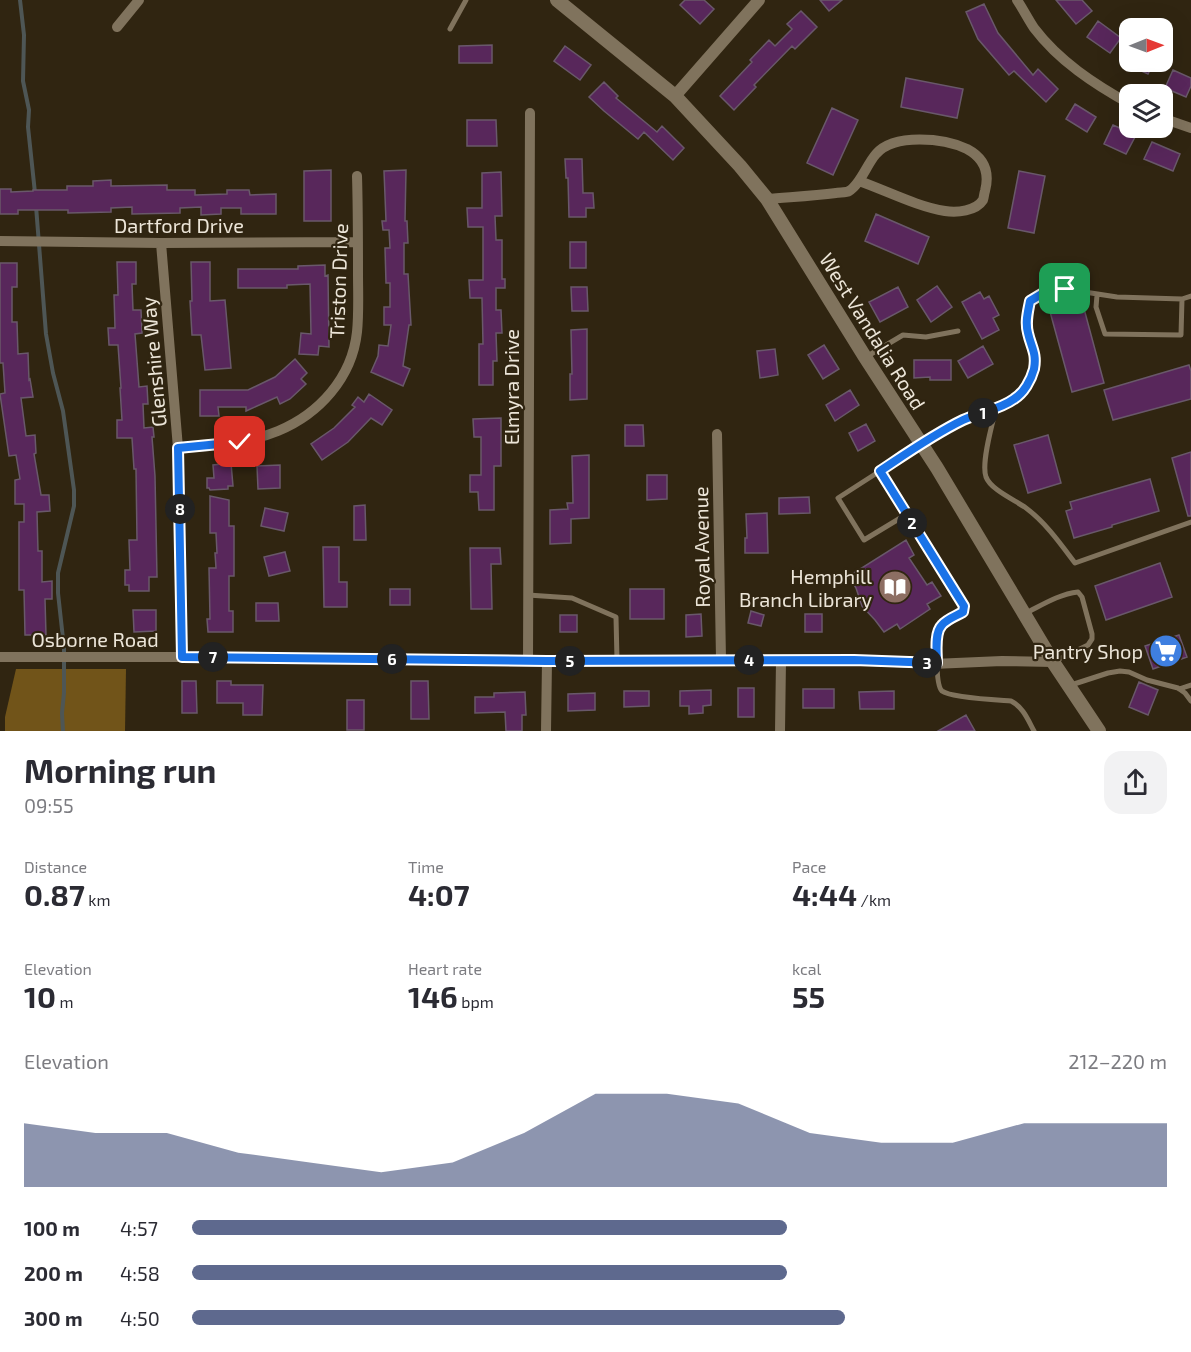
<!DOCTYPE html>
<html lang="en">
<head>
<meta charset="utf-8">
<style>
  body { margin:0; font-family:"Exo 2",sans-serif; background:#f2f2f3; color:#2b2b33; height:100vh; display:flex; flex-direction:column; font-size:22px; white-space:nowrap }
  * { box-sizing:border-box; margin:0 }
  p { font-size:20px; color:#7c7c81 }
  .icon { flex:none; width:33px; height:33px; fill:none; stroke:currentColor; stroke-width:2; stroke-linecap:round; stroke-linejoin:round }
  .map { position:relative; height:731px; overflow:hidden }
  .sheet { display:flex; flex-direction:column; background:#fff; flex:1 }
  .sheet>* { flex:none }
  .needle { width:39px; rotate:89deg }
  .controls { position:absolute; left:1119px; top:18px; display:grid; gap:12px }
  .controls a { display:grid; place-items:center; width:54px; height:54px; border-radius:12px; background:#fff; box-shadow:0 6px 24px #0002; font-size:30px }
  .pin { position:absolute; display:grid; place-items:center; width:51px; height:51px; color:#fff; margin:-26px; border-radius:12px; box-shadow:0 3px 9px #0006 }
  .km { position:absolute; width:30px; height:30px; margin:-15px; border-radius:50%; background:#222; color:#fff; font-size:16px; line-height:30px; text-align:center }
  .round { display:grid; place-items:center; flex:none; width:63px; height:63px; border-radius:18px; background:#f2f2f3 }
  .summary { display:flex; align-items:center; justify-content:space-between; height:102px; padding:0 24px }
  h1 { font-size:33px; font-weight:700; line-height:45px }
  .metrics { display:grid; grid-template-columns:repeat(3,1fr); gap:9px; height:102px; padding:6px 24px }
  .metrics div { display:grid; align-content:center }
  .metrics b { font-size:30px; font-weight:700 }
  .metrics small { font-size:16px; font-weight:400 }
  .metrics p { font-size:16px }
  .chart { height:168px; padding:12px 24px }
  .chart p { display:flex; justify-content:space-between }
  .chart svg { width:100%; height:108px; margin-top:6px; fill:#5e698e; opacity:.7 }
  ul { padding:0 24px; list-style:none; font-size:20px }
  li { display:grid; grid-template-columns:96px 72px 1fr; align-items:center; height:45px }
  li i { height:15px; border-radius:8px; background:#5e698e }
  .map>svg:first-child { display:block }
  .forest { fill:#715419 }
  .lines { fill:none; stroke-linecap:round; stroke-linejoin:round }
  .stream { stroke:#4e5655; stroke-width:4 }
  .building { fill:#58275b; stroke:#69586a; stroke-width:1.5 }
  .service { stroke:#80735d; stroke-width:5 }
  .minor { stroke:#80735d; stroke-width:10 }
  .tertiary { stroke:#80735d; stroke-width:12 }
  .secondary { stroke:#80735d; stroke-width:14 }
  .route-casing { stroke:#fff; stroke-width:12 }
  .route { stroke:#1a73e8; stroke-width:8 }
  .labels { text-anchor:middle; dominant-baseline:central; stroke-width:4.5; stroke-linejoin:round; paint-order:stroke }
  .street-label { font-size:20px; fill:#ece5d8; stroke:#302511 }
  .poi-label { font-size:20px; fill:#ece5d8; stroke:#302511; text-anchor:end }
</style>
</head>
<body>
<div class="map">
<svg width="1191" height="731" viewBox="0 0 1191 731">
  <rect width="100%" height="100%" fill="#302511"/>
  <path class="forest" d="M 16,669 L 126,669 L 125,731 L 5,731 L 5,717 Z"/>
  <g class="lines">
    <path class="stream" d="M 20,0 L 24,35 L 23,81 L 29,110 L 28,127 L 35,193
      M 36,206 L 46,334 L 53,373 L 63,411 L 74,490 L 74,506 L 58,573 L 58,593 L 64,648 L 64,693 L 62,713 L 63,731"/>
  </g>
  <path class="building" d="M 685,0 L 704,0 L 714,9 L 700,24 L 680,5 Z
    M 820,0 L 842,0 L 829,11 Z
    M 1056,0 L 1082,0 L 1092,11 L 1076,24 Z
    M 984,4 L 998,33 L 1033,75 L 1038,69 L 1058,89 L 1046,102 L 1014,71 L 1009,75 L 978,39 L 966,12 Z
    M 801,11 L 817,27 L 795,49 L 792,46 L 754,85 L 756,87 L 734,110 L 720,96 L 752,62 L 750,60 L 769,40 L 775,46 L 792,29 L 787,24 Z
    M 1098,21 L 1121,38 L 1110,53 L 1087,37 Z
    M 492,45 L 492,63 L 459,63 L 459,46 Z
    M 565,46 L 591,65 L 580,80 L 554,61 Z
    M 1122,62 L 1154,62 L 1148,74 Z
    M 1173,70 L 1191,78 L 1191,86 L 1186,97 L 1165,88 Z
    M 906,78 L 963,89 L 957,118 L 901,107 Z
    M 604,82 L 618,96 L 616,98 L 657,132 L 662,126 L 684,148 L 673,160 L 644,132 L 638,139 L 604,111 L 589,97 Z
    M 1075,104 L 1096,117 L 1087,132 L 1066,119 Z
    M 832,108 L 858,120 L 833,175 L 807,163 Z
    M 467,120 L 496,120 L 497,146 L 467,146 Z
    M 1113,125 L 1136,135 L 1126,154 L 1104,144 Z
    M 1152,142 L 1180,154 L 1173,171 L 1144,159 Z
    M 565,159 L 582,159 L 583,193 L 593,193 L 594,208 L 586,208 L 586,217 L 569,217 L 568,178 L 566,178 Z
    M 331,170 L 331,221 L 304,221 L 304,171 Z
    M 406,170 L 405,221 L 407,221 L 408,243 L 404,243 L 404,274 L 408,274 L 411,325 L 409,325 L 403,366 L 410,369 L 403,386 L 371,372 L 378,356 L 379,345 L 388,346 L 391,325 L 384,325 L 384,307 L 390,307 L 390,283 L 386,283 L 385,248 L 390,248 L 389,230 L 383,230 L 382,221 L 386,221 L 384,171 Z
    M 1019,171 L 1045,176 L 1034,233 L 1008,228 Z
    M 501,172 L 502,216 L 495,216 L 496,240 L 502,240 L 502,279 L 505,279 L 505,288 L 496,288 L 496,310 L 501,310 L 502,333 L 496,333 L 497,361 L 493,361 L 493,385 L 479,385 L 479,344 L 483,344 L 482,298 L 470,298 L 469,280 L 483,280 L 483,227 L 468,227 L 467,208 L 482,208 L 482,173 Z
    M 111,180 L 111,186 L 167,185 L 167,190 L 195,190 L 195,195 L 227,194 L 227,190 L 249,190 L 250,195 L 276,194 L 276,214 L 241,214 L 241,208 L 221,208 L 221,214 L 201,215 L 201,207 L 180,208 L 180,213 L 132,214 L 132,207 L 111,208 L 111,212 L 68,213 L 68,210 L 18,210 L 18,214 L 0,214 L 0,189 L 11,189 L 11,192 L 33,191 L 33,190 L 67,190 L 67,186 L 93,186 L 93,181 Z
    M 876,214 L 929,237 L 918,264 L 865,241 Z
    M 570,242 L 586,242 L 586,268 L 570,268 Z
    M 117,262 L 136,262 L 136,284 L 132,284 L 133,310 L 141,310 L 142,333 L 135,334 L 139,387 L 147,386 L 148,404 L 143,404 L 144,428 L 153,427 L 154,437 L 152,437 L 155,476 L 157,577 L 149,577 L 149,591 L 129,591 L 129,585 L 125,585 L 125,570 L 130,570 L 129,540 L 137,540 L 136,469 L 134,469 L 132,438 L 117,438 L 117,420 L 122,420 L 120,388 L 121,388 L 118,345 L 109,345 L 108,328 L 115,328 L 114,295 L 118,295 Z
    M 191,262 L 210,262 L 210,301 L 225,300 L 231,368 L 205,370 L 201,335 L 192,335 L 190,301 L 192,301 Z
    M 0,263 L 17,263 L 17,287 L 12,287 L 12,322 L 17,322 L 18,354 L 28,353 L 29,380 L 30,379 L 33,397 L 21,398 L 26,436 L 35,435 L 36,453 L 34,454 L 41,495 L 49,495 L 50,511 L 37,512 L 38,551 L 42,551 L 42,582 L 52,581 L 52,599 L 45,599 L 46,635 L 25,635 L 24,590 L 19,590 L 19,522 L 24,522 L 24,504 L 15,504 L 15,480 L 20,479 L 16,455 L 9,456 L 0,394 L 5,393 L 3,363 L 0,363 Z
    M 325,265 L 325,276 L 328,275 L 329,347 L 319,346 L 318,355 L 299,354 L 301,333 L 311,334 L 310,284 L 287,285 L 287,288 L 238,288 L 238,269 L 298,269 L 298,266 Z
    M 937,286 L 952,307 L 931,322 L 917,300 Z
    M 571,287 L 587,287 L 588,311 L 572,311 Z
    M 898,287 L 908,307 L 880,322 L 869,302 Z
    M 980,292 L 984,299 L 989,296 L 999,315 L 993,318 L 999,330 L 982,339 L 962,302 Z
    M 1074,301 L 1075,307 L 1083,305 L 1104,383 L 1072,392 L 1049,308 Z
    M 587,329 L 587,399 L 570,400 L 570,374 L 572,374 L 571,330 Z
    M 824,345 L 839,369 L 823,379 L 808,355 Z
    M 983,346 L 993,364 L 968,378 L 958,361 Z
    M 775,349 L 778,375 L 760,378 L 757,351 Z
    M 295,359 L 307,373 L 301,379 L 306,384 L 290,399 L 280,404 L 277,397 L 246,411 L 246,407 L 218,407 L 219,416 L 200,416 L 200,390 L 248,390 L 275,377 Z
    M 914,360 L 951,360 L 951,380 L 930,380 L 930,377 L 914,378 Z
    M 1189,365 L 1191,371 L 1191,399 L 1113,420 L 1104,390 Z
    M 850,390 L 859,405 L 835,421 L 826,405 Z
    M 369,394 L 392,410 L 382,425 L 371,418 L 348,442 L 322,460 L 311,444 L 334,428 L 355,407 L 352,405 L 358,397 L 364,402 Z
    M 501,418 L 501,466 L 494,466 L 494,510 L 479,510 L 478,492 L 470,492 L 470,475 L 481,475 L 481,437 L 474,437 L 473,419 Z
    M 866,424 L 875,441 L 858,451 L 849,433 Z
    M 625,425 L 643,425 L 644,446 L 625,446 Z
    M 1048,435 L 1061,483 L 1028,493 L 1014,445 Z
    M 1191,452 L 1191,516 L 1188,516 L 1172,458 Z
    M 589,455 L 589,518 L 571,519 L 571,543 L 550,544 L 550,510 L 568,509 L 567,503 L 573,503 L 572,456 Z
    M 231,463 L 233,486 L 228,486 L 228,489 L 210,490 L 209,488 L 207,488 L 207,478 L 214,478 L 213,465 Z
    M 280,465 L 280,488 L 258,489 L 257,466 Z
    M 647,475 L 667,475 L 667,499 L 647,500 Z
    M 1150,479 L 1159,511 L 1112,525 L 1112,527 L 1074,538 L 1066,511 L 1072,509 L 1070,502 Z
    M 210,496 L 229,500 L 229,526 L 234,526 L 234,576 L 229,576 L 229,611 L 233,611 L 233,632 L 208,632 L 207,619 L 210,619 L 209,568 L 216,568 L 215,553 L 217,553 L 216,533 L 210,533 Z
    M 809,497 L 810,513 L 779,514 L 779,498 Z
    M 365,505 L 366,540 L 354,540 L 354,506 Z
    M 265,508 L 288,513 L 284,531 L 261,526 Z
    M 767,513 L 768,553 L 745,553 L 745,538 L 747,538 L 746,514 Z
    M 906,540 L 914,555 L 909,558 L 927,585 L 932,582 L 941,596 L 927,604 L 930,609 L 900,629 L 897,624 L 884,632 L 875,620 L 862,606 L 856,588 L 849,576 Z
    M 323,547 L 339,547 L 339,582 L 347,582 L 347,607 L 324,607 Z
    M 470,548 L 500,548 L 501,564 L 491,564 L 492,609 L 471,609 Z
    M 285,552 L 290,571 L 269,576 L 264,557 Z
    M 1160,563 L 1172,597 L 1106,620 L 1095,586 Z
    M 390,589 L 410,589 L 410,605 L 390,605 Z
    M 630,589 L 664,589 L 664,619 L 630,619 Z
    M 256,603 L 278,603 L 279,621 L 256,621 Z
    M 133,610 L 156,610 L 156,631 L 134,632 Z
    M 751,611 L 764,615 L 761,626 L 748,623 Z
    M 701,614 L 702,636 L 686,637 L 686,615 Z
    M 805,614 L 822,614 L 822,632 L 805,632 Z
    M 560,615 L 577,615 L 577,632 L 560,632 Z
    M 1179,635 L 1187,657 L 1153,669 L 1145,646 Z
    M 182,681 L 196,681 L 197,713 L 182,713 Z
    M 217,681 L 231,681 L 231,685 L 263,685 L 262,715 L 243,715 L 243,703 L 217,703 Z
    M 411,681 L 428,681 L 429,719 L 411,719 Z
    M 1139,682 L 1158,690 L 1148,715 L 1129,707 Z
    M 738,688 L 754,688 L 754,717 L 738,717 Z
    M 803,689 L 834,689 L 834,708 L 803,708 Z
    M 711,690 L 711,705 L 703,706 L 703,713 L 689,714 L 689,706 L 680,706 L 680,691 Z
    M 624,691 L 649,691 L 649,706 L 624,707 Z
    M 894,691 L 894,709 L 860,709 L 859,692 Z
    M 525,692 L 526,715 L 522,715 L 522,731 L 506,731 L 505,712 L 475,713 L 475,697 L 494,697 L 494,693 Z
    M 595,693 L 595,710 L 568,711 L 568,694 Z
    M 347,700 L 364,700 L 364,730 L 347,730 Z
    M 966,715 L 975,731 L 938,731 Z"/>
  <g class="lines">
    <path class="service" d="M 450,29 L 466,0
      M 1097,295 L 1096,307 L 1105,334 L 1181,335 L 1182,299
      M 866,357 L 903,335 L 926,337 L 958,331
      M 996,409 C 992,425 981,463 986,477 C 991,490 1015,500 1026,508 C 1046,523 1060,543 1075,563 L 1191,522
      M 880,471 L 838,498 L 864,540 L 907,514
      M 528,595 L 572,598 L 616,617 L 617,660
      M 1026,613 C 1042,605 1059,594 1078,592 L 1082,597 L 1092,634 L 1092,639 L 1088,645 L 1053,662
      M 1071,685 L 1108,673 L 1120,671 L 1129,672 L 1147,680 L 1178,688 L 1185,693 L 1191,701
      M 1179,689 L 1191,685
      M 1034,731 C 1028,720 1023,707 1011,701 C 998,700 951,698 942,691 C 935,685 936,635 940,627 C 944,620 957,616 963,612 L 964,606 L 880,471 C 907,453 934,434 963,420 C 980,412 999,410 1014,399 C 1024,393 1031,380 1034,369 C 1037,353 1031,348 1028,333 C 1025,322 1028,312 1031,301 L 1045,292 L 1065,289 L 1117,297 L 1182,299 L 1191,296"/>
    <path class="minor" d="M 1017,0 C 1023,9 1028,19 1034,28 C 1059,61 1094,84 1130,104
      M 117,27 L 139,0
      M 1162,118 L 1191,128
      M 767,199 C 790,197 813,196 836,193 C 839,192 846,193 849,191 C 860,185 867,164 876,154 C 894,133 944,138 967,149 C 984,158 990,172 985,191 C 984,194 984,197 983,200 C 976,211 957,213 945,211 C 918,207 885,190 859,181
      M 0,241 L 161,243 L 358,242
      M 161,243 L 178,448 L 182,657
      M 717,434 L 721,659
      M 178,448 C 211,445 247,444 278,431 C 319,414 352,378 357,332 C 359,313 358,293 358,273 C 358,241 358,208 357,176
      M 0,657 L 182,657 L 547,661 L 854,660 L 933,664 L 1002,661 L 1053,662
      M 528,661 L 530,113
      M 546,731 L 547,661
      M 780,731 L 781,661"/>
    <path class="tertiary" d="M 675,96 L 759,0"/>
    <path class="secondary" d="M 557,0 L 675,96 L 740,166 L 767,199 L 865,357 L 937,468 L 1053,662 L 1099,731"/>
  </g>
  <g class="lines">
    <defs>
      <path id="route" d="M 240,442 L 178,448 L 182,657 L 547,661 L 854,660 L 937,663 C 937,653 934,633 942,625 C 947,619 956,616 963,612 L 964,606 L 880,471 C 907,453 934,434 963,420 C 980,412 999,410 1014,399 C 1024,393 1031,380 1034,369 C 1037,353 1031,347 1028,333 C 1025,322 1028,312 1030,301 L 1045,292 L 1065,289"/>
    </defs>
    <use href="#route" class="route-casing"/>
    <use href="#route" class="route"/>
  </g>
  <defs>
    <symbol id="library-disc" viewBox="-11 -11 22 22"><circle r="9.5" fill="#8d6e63" stroke="#302511"/><path d="M-6-4Q-3-5.5-.7-3.5V5Q-3 3-6 4ZM6-4Q3-5.5 .7-3.5V5Q3 3 6 4Z" fill="#fff"/></symbol>
    <symbol id="supermarket-disc" viewBox="-11 -11 22 22"><circle r="9.5" fill="#3f7fe0" stroke="#302511"/><path d="M-6-5.5h2.5l.6 2H6L4.5 2H-2.5L-4.4-4H-6ZM-1.5 3.2a1.3 1.3 0 1 0 .1 0ZM3 3.2a1.3 1.3 0 1 0 .1 0Z" fill="#fff"/></symbol>
  </defs>
  <g fill-rule="evenodd">
    <use href="#library-disc" x="876" y="568" width="38" height="38"/>
    <use href="#supermarket-disc" x="1147" y="632" width="38" height="38"/>
  </g>
  <g class="labels">
    <g class="street-label">
      <text x="179" y="225">Dartford Drive</text>
      <text transform="translate(338 281) rotate(-88)">Triston Drive</text>
      <text transform="translate(873 331) rotate(58)">West Vandalia Road</text>
      <text transform="translate(153 362) rotate(-95)">Glenshire Way</text>
      <text transform="translate(511 387) rotate(-90)">Elmyra Drive</text>
      <text transform="translate(701 547) rotate(-91)">Royal Avenue</text>
      <text x="95" y="639">Osborne Road</text>
    </g>
    <g class="poi-label">
      <text x="872" y="576">Hemphill<tspan x="872" dy="23">Branch Library</tspan></text>
      <text x="1143" y="651">Pantry Shop</text>
    </g>
  </g>
</svg>
<div class="controls">
<a><svg class="needle" viewBox="-14 -14 28 28"><path d="M0-13l5 13h-10z" fill="#e53935"/><path d="M0 13l5-13h-10z" fill="#7c7c81"/></svg></a>
<a><svg class="icon" aria-label="layers" viewBox="0 0 24 24"><path d="M12 4l9 5-9 5-9-5zM3 14l9 5 9-5"/></svg></a>
</div>
<div class="pin" style="left:1065px;top:289px;background:#1e9e55"><svg class="icon" aria-label="arrive" viewBox="0 0 24 24"><path d="M6 21V4h12l-3 4 3 4H6"/></svg></div>
<div class="pin" style="left:240px;top:442px;background:#d93025"><svg class="icon" aria-label="check" viewBox="0 0 24 24"><path d="M5 12l5 5 9-10"/></svg></div>
<b class="km" style="left:983px;top:413px">1</b>
<b class="km" style="left:912px;top:523px">2</b>
<b class="km" style="left:927px;top:663px">3</b>
<b class="km" style="left:749px;top:660px">4</b>
<b class="km" style="left:570px;top:661px">5</b>
<b class="km" style="left:392px;top:659px">6</b>
<b class="km" style="left:213px;top:657px">7</b>
<b class="km" style="left:180px;top:509px">8</b>
</div>
<section class="sheet">
<div class="summary"><div><h1>Morning run</h1><p>09:55</p></div><a class="round"><svg class="icon" aria-label="share" viewBox="0 0 24 24"><path d="M12 15V3M7 8l5-5 5 5M5 13v7h14v-7"/></svg></a></div>
<div class="metrics">
<div><p>Distance</p><b>0.87<small> km</small></b></div>
<div><p>Time</p><b>4:07</b></div>
<div><p>Pace</p><b>4:44<small> /km</small></b></div>
</div>
<div class="metrics">
<div><p>Elevation</p><b>10<small> m</small></b></div>
<div><p>Heart rate</p><b>146<small> bpm</small></b></div>
<div><p>kcal</p><b>55</b></div>
</div>
<div class="chart"><p><span>Elevation</span>212–220 m</p>
<svg viewBox="0 0 160 44" preserveAspectRatio="none"><path d="M0 44V18L10 22L20 22L30 30L40 34L50 38L60 34L70 22L80 6L90 6L100 10L110 22L120 26L130 26L140 18L150 18L160 18V44z"/></svg>
</div>
<ul>
<li><b>100 m</b>4:57<i style="width:61%"></i></li>
<li><b>200 m</b>4:58<i style="width:61%"></i></li>
<li><b>300 m</b>4:50<i style="width:67%"></i></li>
</ul>
</section>
</body>
</html>
